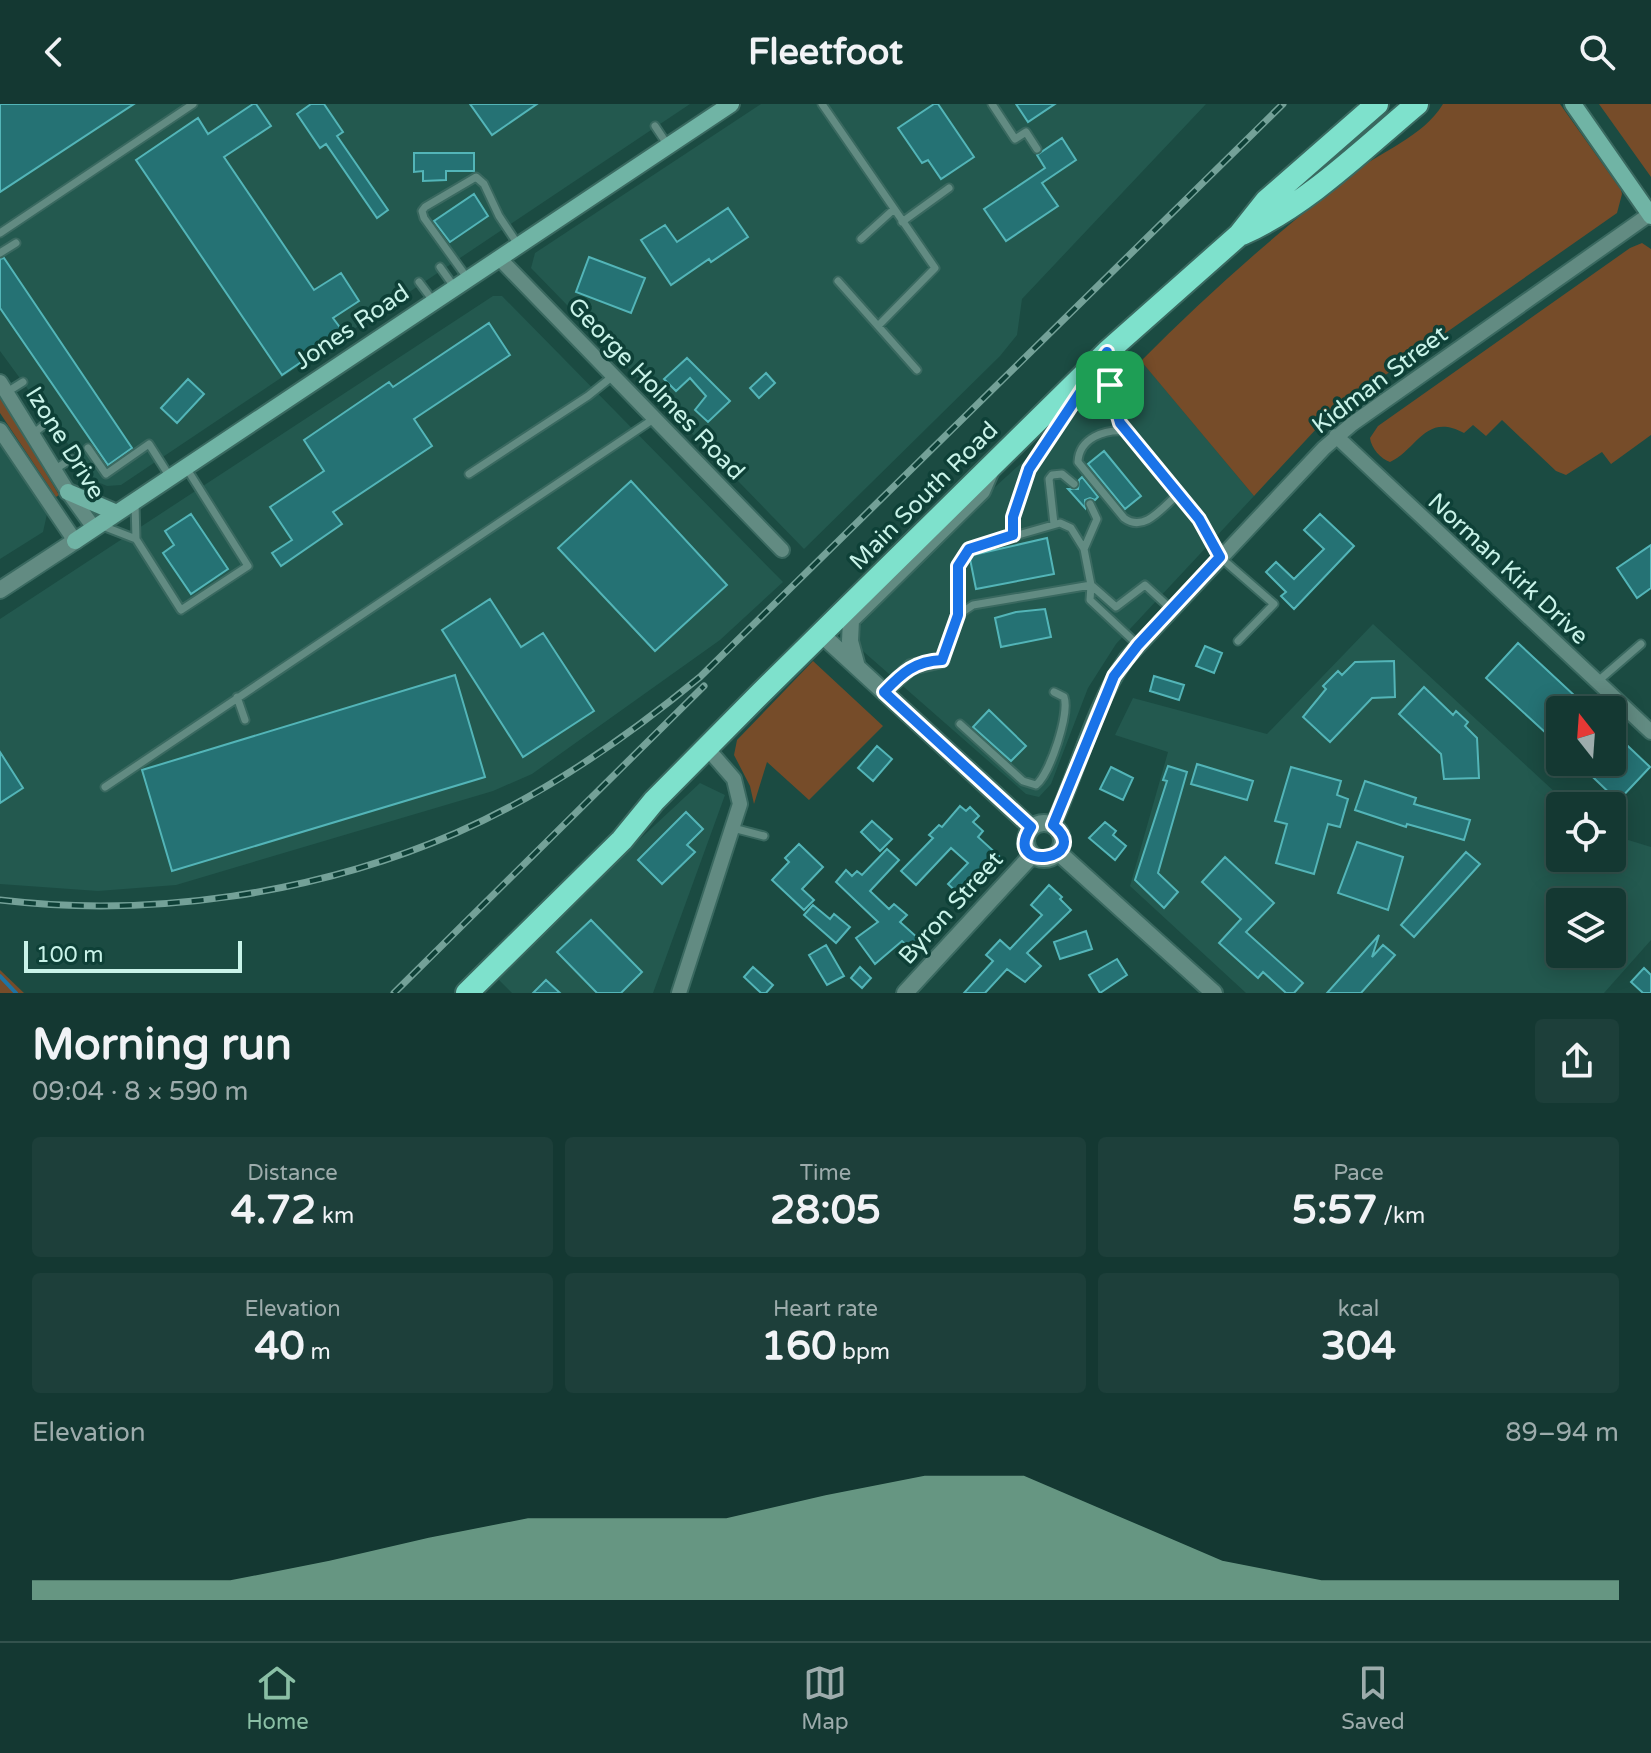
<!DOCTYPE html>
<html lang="en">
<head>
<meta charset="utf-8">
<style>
  body { margin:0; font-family:"Varela Round",sans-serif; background:#1d3f3a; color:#f1f3f6; height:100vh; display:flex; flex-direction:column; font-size:30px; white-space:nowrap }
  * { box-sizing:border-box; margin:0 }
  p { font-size:26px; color:#9dacac }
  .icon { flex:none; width:44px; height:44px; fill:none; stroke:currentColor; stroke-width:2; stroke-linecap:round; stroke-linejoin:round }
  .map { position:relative; height:889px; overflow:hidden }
  .side { display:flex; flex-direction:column; background:#143832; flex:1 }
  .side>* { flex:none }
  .needle { width:52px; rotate:343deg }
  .tools { position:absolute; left:1546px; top:592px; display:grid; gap:16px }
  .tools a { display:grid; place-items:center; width:80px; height:80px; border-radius:8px; background:#143832; box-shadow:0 4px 20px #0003,0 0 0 2px #33524d; font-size:40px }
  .scale { position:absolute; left:24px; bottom:20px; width:218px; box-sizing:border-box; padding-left:8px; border:4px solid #c9f3e9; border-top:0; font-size:22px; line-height:28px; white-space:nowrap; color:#c9f3e9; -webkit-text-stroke:6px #0e4037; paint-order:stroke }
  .pin { position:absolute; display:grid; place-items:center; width:68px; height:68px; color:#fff; margin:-34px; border-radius:16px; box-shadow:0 4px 12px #0006 }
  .round { display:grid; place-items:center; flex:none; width:84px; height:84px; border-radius:8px; background:#1d3f3a }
  .headline { display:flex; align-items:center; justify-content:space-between; height:136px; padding:0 32px }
  h1 { font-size:44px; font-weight:800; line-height:60px }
  .stats { display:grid; grid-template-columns:repeat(3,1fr); gap:12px; height:136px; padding:8px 32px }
  .stats div { display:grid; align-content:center; border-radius:8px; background:#1d3f3a; text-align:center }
  .stats b { font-size:40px; font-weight:800 }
  .stats small { font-size:22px; font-weight:400 }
  .stats p { font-size:22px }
  .chart { height:224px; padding:16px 32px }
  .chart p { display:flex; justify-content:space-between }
  .chart svg { width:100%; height:144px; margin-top:8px; fill:#8abfa5; opacity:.7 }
  header { display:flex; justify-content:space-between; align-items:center; height:104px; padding:0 32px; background:#143832; font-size:36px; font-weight:800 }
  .tab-bar { display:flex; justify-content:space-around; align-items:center; height:112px; border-top:2px solid #33524d; background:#143832; font-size:22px; color:#9dacac }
  .tab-bar a { display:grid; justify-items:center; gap:4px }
  .tab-bar .on { color:#8abfa5 }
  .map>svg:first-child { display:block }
  .built { fill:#23594f; fill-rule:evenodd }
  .green { fill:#764c29 }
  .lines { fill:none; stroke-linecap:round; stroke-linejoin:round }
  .stream { stroke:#1e74a3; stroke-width:4 }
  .building { fill:#257274; stroke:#53b5b8; stroke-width:2 }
  .service-casing { stroke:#3a6960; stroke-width:11 }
  .minor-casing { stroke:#3a6960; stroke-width:18 }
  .tertiary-casing { stroke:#3a6960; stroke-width:20 }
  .secondary-casing { stroke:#3a6960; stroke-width:20 }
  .trunk-casing { stroke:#3a6960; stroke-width:26 }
  .service { stroke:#628b82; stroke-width:7 }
  .minor { stroke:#628b82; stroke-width:14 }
  .tertiary { stroke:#628b82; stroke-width:16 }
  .secondary { stroke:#70b4a5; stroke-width:16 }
  .trunk { stroke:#7ee1cc; stroke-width:22 }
  .rail-casing { stroke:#74a198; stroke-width:7 }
  .rail { stroke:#0e4037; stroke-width:4; stroke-dasharray:12; stroke-linecap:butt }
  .route-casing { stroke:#fff; stroke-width:16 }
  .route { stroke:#1a73e8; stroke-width:10 }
  .labels { text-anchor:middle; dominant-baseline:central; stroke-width:7; stroke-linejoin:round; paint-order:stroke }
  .street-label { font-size:24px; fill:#c9f3e9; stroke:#0e4037 }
</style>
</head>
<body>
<header><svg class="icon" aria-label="back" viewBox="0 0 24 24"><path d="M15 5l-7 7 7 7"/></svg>Fleetfoot<svg class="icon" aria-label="search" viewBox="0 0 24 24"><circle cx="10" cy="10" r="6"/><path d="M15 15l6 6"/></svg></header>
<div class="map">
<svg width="1651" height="889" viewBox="0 0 1651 889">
  <rect width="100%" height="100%" fill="#1b4b42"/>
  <path class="built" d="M 0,0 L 690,0 L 121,381 L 107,382 L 95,377 L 0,247 Z
    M 761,0 L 1206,0 L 1022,195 L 1017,231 L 1000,252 L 804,445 L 531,164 L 535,149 Z
    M 493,192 L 502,192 L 783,478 L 720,536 L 532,670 L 493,687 L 176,781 L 98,787 L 0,780 L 0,515 Z
    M 1138,253 L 1254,392 L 1116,540 L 1088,584 L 1051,680 L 1039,693 L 1026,690 L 848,534 L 984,393 Z
    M 0,340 L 47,410 L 43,428 L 0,455 Z
    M 1373,520 L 1570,702 L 1560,702 L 1560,754 L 1612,754 L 1612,731 L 1651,743 L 1651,836 L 1604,889 L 1246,889 L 1130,782 L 1168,648 L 1115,631 L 1133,594 L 1267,630 ZM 1560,798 L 1612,798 L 1612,850 L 1560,850 Z
    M 700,679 L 725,691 L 653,889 L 512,889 L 494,871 Z"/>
  <path class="green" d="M 1443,0 L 1560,0 L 1621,86 L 1622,90 L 1617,109 L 1331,309 L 1254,392 L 1141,257 C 1207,190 1278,128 1352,70 C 1381,47 1423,33 1443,0 Z
    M 1599,0 L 1651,0 L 1651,73 Z
    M 1642,139 L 1651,145 L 1651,331 L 1611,360 L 1602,348 L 1566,371 L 1556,367 L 1502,316 L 1486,332 L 1473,321 L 1464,329 C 1425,308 1417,346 1390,358 C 1381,355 1371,344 1370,334 L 1378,322 L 1630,144 Z
    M 0,292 L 59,391 L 56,393 L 0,309 Z
    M 813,557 L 883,622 L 809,696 L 767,658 L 754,700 L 750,682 L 734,651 L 737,636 Z
    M 0,866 L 24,889 L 0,889 Z"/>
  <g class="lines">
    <path class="stream" d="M 0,872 L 16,889"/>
  </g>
  <path class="building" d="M 0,0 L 134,0 L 0,88 Z
    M 253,0 L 256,0 L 271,22 L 224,53 L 314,186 L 341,169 L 359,197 L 333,214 L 344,229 L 282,271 L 136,56 L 198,14 L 208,30 Z
    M 311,0 L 324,0 L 343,28 L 337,32 L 388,106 L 377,114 L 326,40 L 320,44 L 297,10 Z
    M 470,0 L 537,0 L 492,31 Z
    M 934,0 L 938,0 L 974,53 L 941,75 L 928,56 L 922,59 L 898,24 Z
    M 1016,0 L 1055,0 L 1028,18 Z
    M 1062,34 L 1076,56 L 1042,79 L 1058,102 L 1006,137 L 984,105 L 1045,64 L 1037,51 Z
    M 414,49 L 474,49 L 474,67 L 446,67 L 446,76 L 423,77 L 423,67 L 414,68 Z
    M 474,90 L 488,112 L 450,138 L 434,117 Z
    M 728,104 L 748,133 L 711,158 L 709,155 L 671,181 L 641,136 L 665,121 L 677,138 Z
    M 589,153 L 645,174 L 631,209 L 576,188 Z
    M 4,154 L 132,344 L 108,361 L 0,204 L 0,155 Z
    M 489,219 L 510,251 L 414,315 L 432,342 L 333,408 L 342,420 L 281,462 L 272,449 L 292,436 L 270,403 L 324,367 L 304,336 L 389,278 L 393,283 Z
    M 687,254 L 730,297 L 708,318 L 695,306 L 706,292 L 690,274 L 676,287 L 664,275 Z
    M 766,269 L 775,279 L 759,294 L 750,284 Z
    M 188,275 L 204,290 L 177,319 L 161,304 Z
    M 1104,347 L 1141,392 L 1125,405 L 1088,360 Z
    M 1082,373 L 1098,393 L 1095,396 L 1090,394 L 1085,396 L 1085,404 L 1068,385 L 1078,385 L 1079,376 Z
    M 631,377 L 727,481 L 655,547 L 558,444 Z
    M 191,410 L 228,465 L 191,490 L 163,449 L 174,441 L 165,427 Z
    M 1320,410 L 1354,442 L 1294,505 L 1281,492 L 1286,488 L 1266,468 L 1276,458 L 1294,475 L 1324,445 L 1304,426 Z
    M 1047,434 L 1054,470 L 976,485 L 970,455 L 973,451 Z
    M 1651,441 L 1651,484 L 1637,494 L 1617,464 Z
    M 490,495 L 521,543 L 543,529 L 594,607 L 523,653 L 442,526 Z
    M 1045,505 L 1051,533 L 1001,543 L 995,514 L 1016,508 Z
    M 1518,539 L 1590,606 L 1560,606 L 1560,642 L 1486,574 Z
    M 1205,542 L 1222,549 L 1214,569 L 1196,562 Z
    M 1394,557 L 1395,593 L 1372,594 L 1330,638 L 1303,613 L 1326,585 L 1323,582 L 1338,567 L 1342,571 L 1355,558 Z
    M 455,571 L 485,673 L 172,767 L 142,666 Z
    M 1154,572 L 1184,581 L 1179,596 L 1150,587 Z
    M 1424,583 L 1453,611 L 1456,607 L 1468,618 L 1465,622 L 1477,634 L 1479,674 L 1444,675 L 1441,650 L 1399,610 Z
    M 989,606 L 1026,642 L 1011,657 L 973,623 Z
    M 1612,627 L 1650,663 L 1618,697 L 1577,658 L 1612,658 Z
    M 877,642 L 892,655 L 873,677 L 858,664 Z
    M 0,648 L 23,684 L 0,699 Z
    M 1197,660 L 1253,677 L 1247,696 L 1191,680 Z
    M 1168,662 L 1187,668 L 1158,769 L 1178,788 L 1164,804 L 1135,776 L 1167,677 L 1163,676 Z
    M 1111,663 L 1133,674 L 1123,696 L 1100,685 Z
    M 1291,663 L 1341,677 L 1337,691 L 1348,695 L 1340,723 L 1328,720 L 1314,770 L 1276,759 L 1287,720 L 1275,717 Z
    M 1365,677 L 1416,694 L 1414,700 L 1470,716 L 1464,736 L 1407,720 L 1406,723 L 1355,706 Z
    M 960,702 L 966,707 L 970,703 L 979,712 L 973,718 L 983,727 L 978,733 L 999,752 L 962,793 L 948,780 L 968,759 L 951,744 L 916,781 L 901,767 L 933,734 L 929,731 L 939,721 L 942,723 Z
    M 686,708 L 703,725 L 687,741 L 695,748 L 662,780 L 638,756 Z
    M 872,717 L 892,735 L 880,747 L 861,728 Z
    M 1105,718 L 1116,727 L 1113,731 L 1126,742 L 1115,756 L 1089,734 Z
    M 1357,738 L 1403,753 L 1388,806 L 1338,789 Z
    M 799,740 L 823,763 L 802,785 L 814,796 L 804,806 L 772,776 L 789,758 L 785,754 Z
    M 887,745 L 899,756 L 870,787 L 889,805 L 894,800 L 907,811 L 900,818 L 919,835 L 911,845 L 902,837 L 875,860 L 856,834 L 878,818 L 836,778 L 846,766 L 852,772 L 857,767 L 862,771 Z
    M 1466,748 L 1480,760 L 1414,833 L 1401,821 Z
    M 1225,753 L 1274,799 L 1246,828 L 1303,879 L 1294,889 L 1286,889 L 1263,868 L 1258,874 L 1219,839 L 1241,815 L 1202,778 Z
    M 1049,781 L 1062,793 L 1060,795 L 1071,806 L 1027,849 L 1041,862 L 1025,878 L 1007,865 L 985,889 L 964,889 L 993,857 L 986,851 L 1000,836 L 1010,845 L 1042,811 L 1031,801 Z
    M 813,801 L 830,815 L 834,810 L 850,823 L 836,839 L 804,811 Z
    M 591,816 L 642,868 L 621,889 L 597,889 L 557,848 Z
    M 1086,827 L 1092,845 L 1060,855 L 1054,838 Z
    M 1379,831 L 1372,853 L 1383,841 L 1395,851 L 1361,889 L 1327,889 Z
    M 826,841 L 844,872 L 827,881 L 809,851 Z
    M 1117,855 L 1127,871 L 1100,889 L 1089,871 Z
    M 753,863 L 773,881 L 766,889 L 761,889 L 744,873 Z
    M 860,863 L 871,874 L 862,884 L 851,874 Z
    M 1644,864 L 1651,871 L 1651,889 L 1643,889 L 1631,878 Z
    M 546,876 L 560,889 L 533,889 Z"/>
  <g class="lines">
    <defs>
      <path id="service" d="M 822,0 L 935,164 L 878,222 L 838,177
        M 992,0 L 1015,35 L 1026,28 L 1037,45
        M 655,22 L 667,40
        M 902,118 L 949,84
        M 0,129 L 193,0
        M 861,135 L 893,106
        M 0,149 L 16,139
        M 440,163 L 455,184
        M 468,175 L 424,114 L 422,107 L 425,103 L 476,73 L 484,80 L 499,112 L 519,142
        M 419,178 L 434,198
        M 878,222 L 917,266
        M 1107,255 L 1114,304 L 1120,319 L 1199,415 L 1220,453 L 1274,500 L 1238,537
        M 7,288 L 23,278
        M 1125,327 C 1105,325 1079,334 1078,358 L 1124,414 C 1144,429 1162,404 1178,390
        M 34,329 L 49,317
        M 88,344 L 106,370 L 149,340 L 170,373
        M 54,366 L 71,355
        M 469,370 L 588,292 L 613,272
        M 135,400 L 136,435 L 181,506 L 248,462 L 187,365
        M 1054,420 L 1049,375 L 1052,371 L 1062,370 L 1074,380
        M 100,421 L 136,435
        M 1013,431 C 1012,377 1052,330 1081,287
        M 1084,445 L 1097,415 L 1090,400
        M 958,511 L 958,462 L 969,445 L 1060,419 L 1071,424 L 1084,445 L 1091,481 L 1116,503 L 1145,481 L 1171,505
        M 942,556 L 958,511 L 973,501 L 1091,481 L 1090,496 L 1138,541
        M 1597,578 L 1641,540
        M 237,593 L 245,616
        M 960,620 L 1023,677 L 1036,681 C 1050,670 1070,609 1064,593 L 1054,588
        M 105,683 L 655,314
        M 733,724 L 764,732"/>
      <path id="minor" d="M 499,154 L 782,446
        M 0,278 L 68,388 L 94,424
        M 0,326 L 75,437
        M 1336,332 L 1651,628
        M 884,588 L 911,563 L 942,556
        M 1053,721 C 1078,667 1093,603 1126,555 L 1324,344 L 1352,320 L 1650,110
        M 679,889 L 740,700 L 734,675 L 707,644"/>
      <path id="tertiary" d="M 0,486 L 75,437
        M 821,530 L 1031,723
        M 857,563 L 850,537 L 851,516 L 982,387 L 991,366
        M1026 737a18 18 0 1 1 36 0a18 18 0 1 1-36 0Z
        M 1058,748 L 1214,889
        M 905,889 L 1032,751"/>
      <path id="secondary" d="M 1573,0 L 1651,112
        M 68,388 L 117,409
        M 75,437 L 731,0"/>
      <path id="trunk" d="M 1242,130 C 1307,101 1362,46 1417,0
        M 467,889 L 622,736 L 654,697 L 761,589 L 1107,248 L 1239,131 L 1266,97 L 1377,0"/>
    </defs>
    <use href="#service" class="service-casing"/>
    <use href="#minor" class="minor-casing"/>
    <use href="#tertiary" class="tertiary-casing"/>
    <use href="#secondary" class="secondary-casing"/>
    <use href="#trunk" class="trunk-casing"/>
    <use href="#service" class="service"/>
    <use href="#minor" class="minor"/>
    <use href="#tertiary" class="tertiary"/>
    <use href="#secondary" class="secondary"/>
    <use href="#trunk" class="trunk"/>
    <defs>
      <path id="rail" d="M 0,796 C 153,814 315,790 456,729 C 545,690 625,635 700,573 L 1283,0
        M 394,889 L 704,582"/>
    </defs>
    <use href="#rail" class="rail-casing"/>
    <use href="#rail" class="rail"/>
  </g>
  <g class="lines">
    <defs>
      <path id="route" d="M 1107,248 L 1112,291 L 1120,319 L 1199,415 L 1220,453 L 1138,541 L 1114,572 L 1053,721 C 1095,756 1000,770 1031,723 L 884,588 C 902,569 915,557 942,556 L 958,511 L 958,462 L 969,445 L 1013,431 L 1013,413 L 1029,365 Z"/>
    </defs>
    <use href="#route" class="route-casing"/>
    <use href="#route" class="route"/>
  </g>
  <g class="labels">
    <g class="street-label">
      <text transform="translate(352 223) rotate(-34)">Jones Road</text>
      <text transform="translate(1380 276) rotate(-37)">Kidman Street</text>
      <text transform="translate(656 285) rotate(46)">George Holmes Road</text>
      <text transform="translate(65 339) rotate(58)">Izone Drive</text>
      <text transform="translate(924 392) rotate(-45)">Main South Road</text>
      <text transform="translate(1508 465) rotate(43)">Norman Kirk Drive</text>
      <text transform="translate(951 804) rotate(-48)">Byron Street</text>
    </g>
  </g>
</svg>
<div class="tools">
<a><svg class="needle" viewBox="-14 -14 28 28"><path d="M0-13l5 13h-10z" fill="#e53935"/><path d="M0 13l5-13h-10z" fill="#9dacac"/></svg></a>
<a><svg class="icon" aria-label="locate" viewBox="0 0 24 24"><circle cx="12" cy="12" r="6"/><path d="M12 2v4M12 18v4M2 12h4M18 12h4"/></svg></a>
<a><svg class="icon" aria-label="layers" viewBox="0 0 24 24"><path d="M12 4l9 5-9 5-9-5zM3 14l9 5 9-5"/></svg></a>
</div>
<div class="scale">100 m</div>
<div class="pin" style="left:1110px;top:281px;background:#1e9e55"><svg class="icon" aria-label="arrive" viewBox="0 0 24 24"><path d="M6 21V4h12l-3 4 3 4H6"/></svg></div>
</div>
<section class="side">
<div class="headline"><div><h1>Morning run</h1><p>09:04 · 8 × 590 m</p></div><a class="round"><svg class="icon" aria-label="share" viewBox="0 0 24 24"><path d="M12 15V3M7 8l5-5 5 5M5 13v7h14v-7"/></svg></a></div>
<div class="stats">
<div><p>Distance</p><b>4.72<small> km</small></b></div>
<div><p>Time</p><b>28:05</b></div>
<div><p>Pace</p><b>5:57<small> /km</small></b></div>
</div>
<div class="stats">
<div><p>Elevation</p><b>40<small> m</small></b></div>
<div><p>Heart rate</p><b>160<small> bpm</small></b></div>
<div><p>kcal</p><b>304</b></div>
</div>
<div class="chart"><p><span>Elevation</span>89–94 m</p>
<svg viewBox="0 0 160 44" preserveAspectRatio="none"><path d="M0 44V38L10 38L20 38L30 32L40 25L50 19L60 19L70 19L80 12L90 6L100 6L110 19L120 32L130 38L140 38L150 38L160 38V44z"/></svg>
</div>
</section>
<nav class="tab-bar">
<a class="on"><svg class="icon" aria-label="home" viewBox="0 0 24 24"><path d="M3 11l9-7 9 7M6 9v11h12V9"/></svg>Home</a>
<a><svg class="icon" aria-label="map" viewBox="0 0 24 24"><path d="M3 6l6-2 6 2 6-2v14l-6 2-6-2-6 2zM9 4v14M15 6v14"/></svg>Map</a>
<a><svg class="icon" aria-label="saved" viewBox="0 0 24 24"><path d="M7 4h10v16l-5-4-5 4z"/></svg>Saved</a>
</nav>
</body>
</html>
